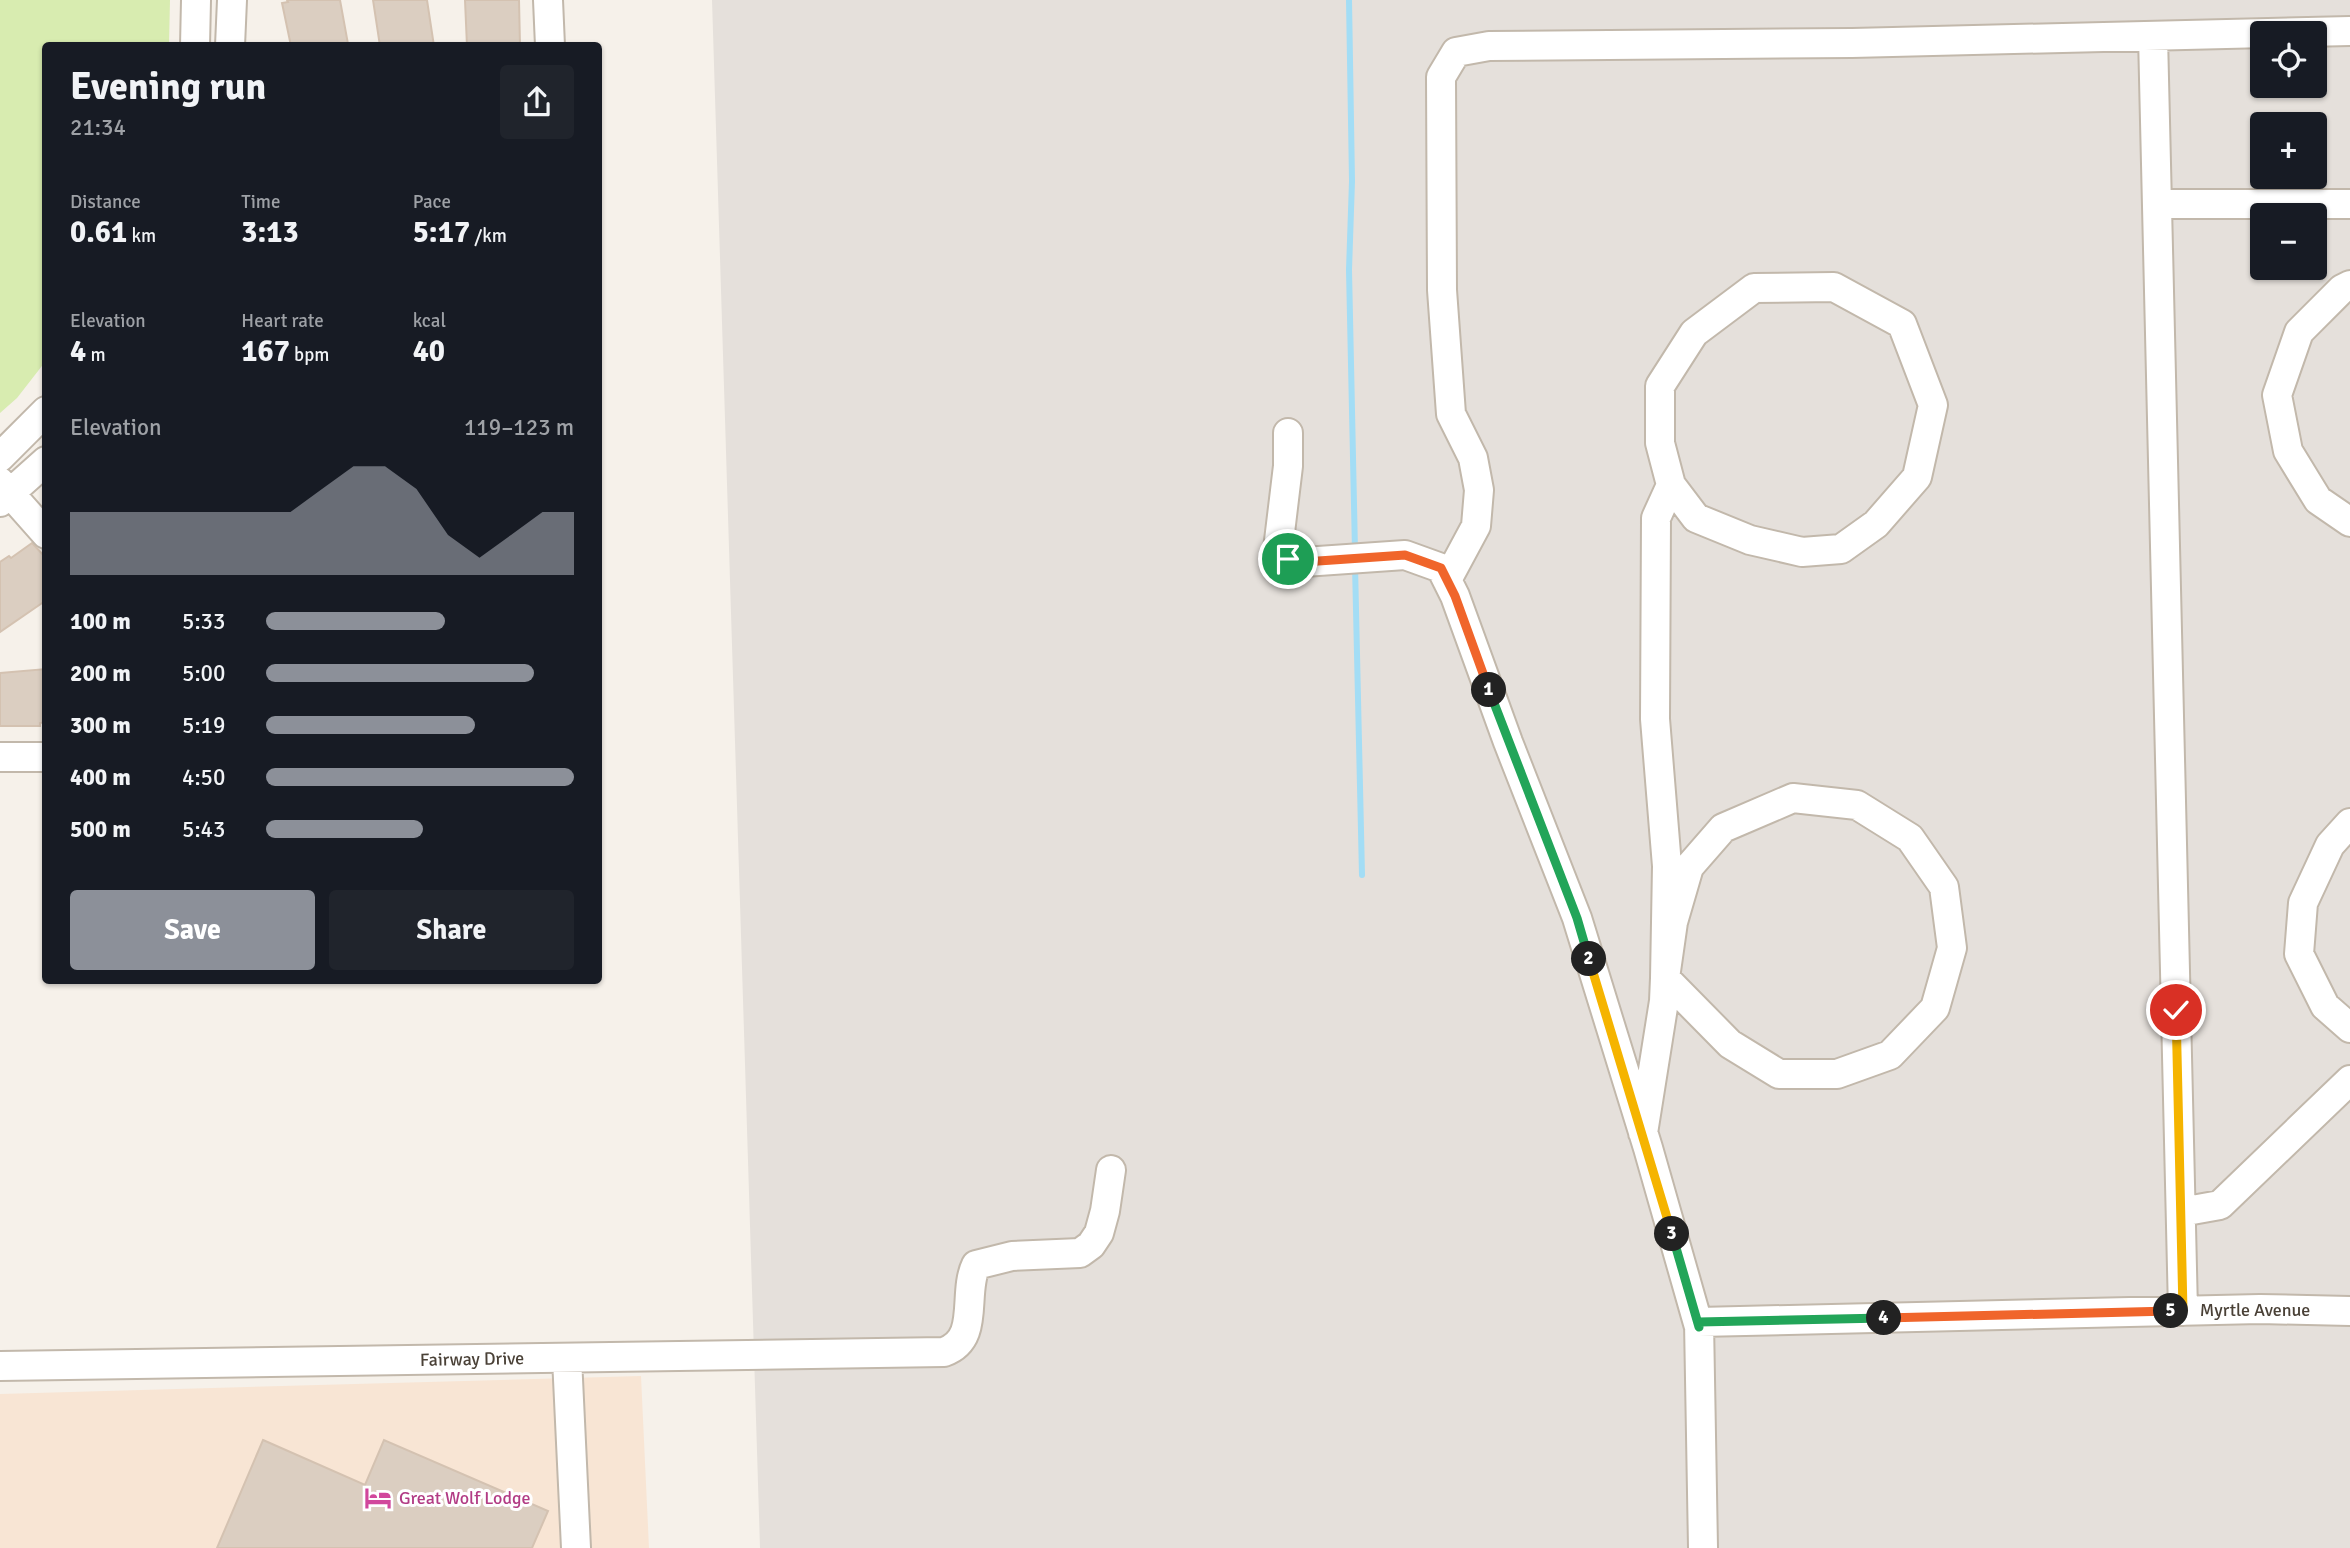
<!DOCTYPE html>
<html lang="en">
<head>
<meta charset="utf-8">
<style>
  body { margin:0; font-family:Signika,sans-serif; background:#20242c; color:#f1f3f6; height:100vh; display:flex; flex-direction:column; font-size:26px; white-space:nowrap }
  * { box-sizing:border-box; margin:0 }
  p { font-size:23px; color:#9ea1a6 }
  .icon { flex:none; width:38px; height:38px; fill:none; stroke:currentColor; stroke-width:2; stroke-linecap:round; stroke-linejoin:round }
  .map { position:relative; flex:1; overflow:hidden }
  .side { position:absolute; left:42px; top:42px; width:560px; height:942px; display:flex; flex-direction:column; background:#171b24; border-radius:7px; box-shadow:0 2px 5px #0004 }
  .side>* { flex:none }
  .fabs { position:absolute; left:2250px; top:21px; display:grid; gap:14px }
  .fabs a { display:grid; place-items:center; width:77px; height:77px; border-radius:7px; background:#171b24; box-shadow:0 2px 5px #0004; font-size:35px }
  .pin { position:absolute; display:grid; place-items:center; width:60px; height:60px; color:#fff; margin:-30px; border:4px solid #fff; border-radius:50%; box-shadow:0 2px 7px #0007 }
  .km { position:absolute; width:35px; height:35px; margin:-18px; border-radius:50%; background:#222; color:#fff; font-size:19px; line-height:35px; text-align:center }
  .round { display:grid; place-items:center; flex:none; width:74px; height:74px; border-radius:7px; background:#20242c }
  .summary { display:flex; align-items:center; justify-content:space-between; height:119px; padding:0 28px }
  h1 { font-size:38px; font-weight:800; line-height:52px }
  .figures { display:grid; grid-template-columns:repeat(3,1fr); gap:10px; height:119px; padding:7px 28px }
  .figures div { display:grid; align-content:center }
  .figures b { font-size:30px; font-weight:800 }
  .figures small { font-size:19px; font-weight:400 }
  .figures p { font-size:19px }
  .chart { height:196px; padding:14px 28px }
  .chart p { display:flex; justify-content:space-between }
  .chart svg { width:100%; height:126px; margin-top:7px; fill:#8c9099; opacity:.7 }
  .primary-button { display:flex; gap:14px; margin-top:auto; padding:14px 28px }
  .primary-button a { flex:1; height:80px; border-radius:7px; background:#8c9099; color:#fff; font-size:28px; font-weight:800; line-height:80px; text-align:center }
  .primary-button a+a { background:#20242c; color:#f1f3f6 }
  ul { padding:0 28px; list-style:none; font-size:23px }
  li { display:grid; grid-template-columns:112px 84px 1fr; align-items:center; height:52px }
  li i { height:18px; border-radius:9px; background:#8c9099 }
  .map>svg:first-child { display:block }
  .commercial { fill:#f8e5d4 }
  .industrial { fill:#e5e0db; fill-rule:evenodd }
  .green { fill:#d8ecb0 }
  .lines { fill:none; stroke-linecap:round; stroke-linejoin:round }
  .stream { stroke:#a3ddf5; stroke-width:6 }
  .building { fill:#dbcec1; stroke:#d4c2b1; stroke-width:2 }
  .minor-casing { stroke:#c2b8ab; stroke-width:32 }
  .minor { stroke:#fff; stroke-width:28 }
  .split-1-casing { stroke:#fff; stroke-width:14 }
  .split-2-casing { stroke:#fff; stroke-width:14 }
  .split-3-casing { stroke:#fff; stroke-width:14 }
  .split-4-casing { stroke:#fff; stroke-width:14 }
  .split-5-casing { stroke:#fff; stroke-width:14 }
  .split-6-casing { stroke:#fff; stroke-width:14 }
  .split-1 { stroke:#f0652b; stroke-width:9 }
  .split-2 { stroke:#22a559; stroke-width:9 }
  .split-3 { stroke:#f5b400; stroke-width:9 }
  .split-4 { stroke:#22a559; stroke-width:9 }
  .split-5 { stroke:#f0652b; stroke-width:9 }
  .split-6 { stroke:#f5b400; stroke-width:9 }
  .labels { text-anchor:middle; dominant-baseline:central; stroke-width:6; stroke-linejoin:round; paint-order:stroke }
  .street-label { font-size:18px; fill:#4a4137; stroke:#fff }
  .hotel-label { font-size:18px; fill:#b23c85; stroke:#fff; text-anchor:start }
</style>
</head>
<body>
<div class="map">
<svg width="2350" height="1548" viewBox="0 0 2350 1548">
  <rect width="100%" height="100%" fill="#f6f1ea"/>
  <path class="commercial" d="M 641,1376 L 649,1548 L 532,1548 L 548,1511 L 385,1440 L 365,1485 L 263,1441 L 217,1548 L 0,1548 L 0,1394 Z"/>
  <path class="industrial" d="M 712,0 L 2350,0 L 2350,1548 L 760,1548 ZM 2263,33 L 2315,33 L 2315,86 L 2263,86 ZM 2263,124 L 2315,124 L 2315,177 L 2263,177 ZM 2263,215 L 2315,215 L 2315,268 L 2263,268 Z"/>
  <path class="green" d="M 0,0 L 170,0 L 169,45 L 46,46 L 45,362 L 17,398 L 0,413 Z"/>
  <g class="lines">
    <path class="stream" d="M 1349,0 L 1352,181 L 1349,270 L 1355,551
      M 1355,565 L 1362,875"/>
  </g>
  <path class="building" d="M 287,0 L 340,0 L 348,44 L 291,46 L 282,3 L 288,2 Z
    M 373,0 L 427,0 L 434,46 L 380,46 Z
    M 465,0 L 519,0 L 520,46 L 467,46 Z
    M 32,543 L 46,558 L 45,601 L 0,632 L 0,562 L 9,556 L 11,558 Z
    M 46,669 L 46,722 L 40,723 L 40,726 L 0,726 L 0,673 Z
    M 263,1440 L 365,1485 L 384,1440 L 548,1511 L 532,1548 L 217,1548 Z"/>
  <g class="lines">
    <defs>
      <path id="minor" d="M 548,0 L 550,46
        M 2153,36 L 2183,1311
        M 195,46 L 196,0
        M 230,46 L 232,0
        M 2157,204 L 2350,204
        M 2350,285 L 2342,289 L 2299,332 L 2277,395 L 2288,451 L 2318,500 L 2350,522
        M 1288,433 L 1288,466 L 1278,549 L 1288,560 L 1304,562 L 1405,555 L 1441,568 L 1455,596 L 1508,742 L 1577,918 L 1648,1148 L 1699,1327
        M 0,457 L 46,411
        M 0,482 L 46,534
        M 0,502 L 46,461
        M 1447,580 L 1476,526 L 1479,490 L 1473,458 L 1451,414 L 1442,290 L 1441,77 L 1456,52 L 1489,46 L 1852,43 L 2350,31
        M 0,757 L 46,757
        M 1793,798 L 1857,805 L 1910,838 L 1944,887 L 1952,948 L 1935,1008 L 1890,1055 L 1837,1074 L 1779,1074 L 1730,1044 L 1665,978 L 1673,922 L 1689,867 L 1723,828 Z
        M 2350,823 L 2330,845 L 2303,903 L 2299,954 L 2325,1006 L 2350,1028
        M 1643,1133 L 1664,1001 L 1665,978 L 1667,866 L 1655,719 L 1656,518 L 1671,485 L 1660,443 L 1660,386 L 1694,333 L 1754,288 L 1834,287 L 1902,324 L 1933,405 L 1917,477 L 1876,524 L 1841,549 L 1802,552 L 1750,540 L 1696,518 L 1671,485
        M 2181,1212 L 2220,1205 L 2350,1080
        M 567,1358 L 576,1548
        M 0,1366 L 944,1352 C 981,1339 962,1294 976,1265 L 1012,1256 L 1080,1253 L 1091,1245 L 1099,1233 L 1105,1211 L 1111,1170
        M 1703,1548 L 1699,1322 L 2260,1309 L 2350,1311"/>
    </defs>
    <use href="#minor" class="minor-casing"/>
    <use href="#minor" class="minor"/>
  </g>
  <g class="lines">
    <defs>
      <path id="split-1" d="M 1288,559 L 1304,562 L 1405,555 L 1441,568 L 1455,596 L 1489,690"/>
      <path id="split-2" d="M 1489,690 L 1577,918 L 1589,959"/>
      <path id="split-3" d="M 1589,959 L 1672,1234"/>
      <path id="split-4" d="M 1672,1234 L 1699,1327 L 1699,1322 L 1884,1318"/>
      <path id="split-5" d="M 1884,1318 L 2171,1311"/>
      <path id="split-6" d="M 2171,1311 L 2183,1311 L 2176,1010"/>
    </defs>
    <use href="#split-1" class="split-1-casing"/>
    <use href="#split-2" class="split-2-casing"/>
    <use href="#split-3" class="split-3-casing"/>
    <use href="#split-4" class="split-4-casing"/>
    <use href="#split-5" class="split-5-casing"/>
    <use href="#split-6" class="split-6-casing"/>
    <use href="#split-1" class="split-1"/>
    <use href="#split-2" class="split-2"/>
    <use href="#split-3" class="split-3"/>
    <use href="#split-4" class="split-4"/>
    <use href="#split-5" class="split-5"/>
    <use href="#split-6" class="split-6"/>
  </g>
  <defs>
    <symbol id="hotel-bare" viewBox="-9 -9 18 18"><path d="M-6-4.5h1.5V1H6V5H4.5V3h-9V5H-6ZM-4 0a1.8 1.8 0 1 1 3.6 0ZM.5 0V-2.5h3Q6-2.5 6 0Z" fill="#d1479c" stroke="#fff" stroke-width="2.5" paint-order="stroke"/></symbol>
  </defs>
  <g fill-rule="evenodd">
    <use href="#hotel-bare" x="359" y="1479" width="38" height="38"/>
  </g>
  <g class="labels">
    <g class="street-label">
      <text x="2255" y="1310">Myrtle Avenue</text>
      <text transform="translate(472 1359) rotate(-1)">Fairway Drive</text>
    </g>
    <g class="hotel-label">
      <text x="399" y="1498">Great Wolf Lodge</text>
    </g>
  </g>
</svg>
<div class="fabs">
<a><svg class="icon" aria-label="locate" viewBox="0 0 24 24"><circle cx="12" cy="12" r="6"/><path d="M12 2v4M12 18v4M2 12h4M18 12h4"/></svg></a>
<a>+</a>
<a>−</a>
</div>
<div class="pin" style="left:1288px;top:559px;background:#1e9e55"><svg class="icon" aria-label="arrive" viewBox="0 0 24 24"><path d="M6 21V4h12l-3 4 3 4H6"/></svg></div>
<div class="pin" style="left:2176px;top:1010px;background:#d93025"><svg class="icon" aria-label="check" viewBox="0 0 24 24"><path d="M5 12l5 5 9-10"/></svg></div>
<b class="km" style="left:1489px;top:690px">1</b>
<b class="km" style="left:1589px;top:959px">2</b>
<b class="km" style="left:1672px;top:1234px">3</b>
<b class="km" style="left:1884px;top:1318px">4</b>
<b class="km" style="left:2171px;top:1311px">5</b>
<section class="side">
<div class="summary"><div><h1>Evening run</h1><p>21:34</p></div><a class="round"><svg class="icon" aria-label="share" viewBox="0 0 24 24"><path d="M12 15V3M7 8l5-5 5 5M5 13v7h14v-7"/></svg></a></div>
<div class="figures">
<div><p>Distance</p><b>0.61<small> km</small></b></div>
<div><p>Time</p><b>3:13</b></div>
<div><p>Pace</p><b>5:17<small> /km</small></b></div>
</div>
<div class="figures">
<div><p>Elevation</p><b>4<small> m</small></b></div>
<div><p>Heart rate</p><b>167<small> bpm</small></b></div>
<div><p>kcal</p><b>40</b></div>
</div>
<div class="chart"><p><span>Elevation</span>119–123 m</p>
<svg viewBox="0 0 160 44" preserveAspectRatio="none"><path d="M0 44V22L10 22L20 22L30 22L40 22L50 22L60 22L70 22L80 14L90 6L100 6L110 14L120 30L130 38L140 30L150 22L160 22V44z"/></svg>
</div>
<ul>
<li><b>100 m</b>5:33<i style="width:58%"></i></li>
<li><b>200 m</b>5:00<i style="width:87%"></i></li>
<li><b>300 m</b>5:19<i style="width:68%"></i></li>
<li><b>400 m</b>4:50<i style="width:100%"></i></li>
<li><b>500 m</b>5:43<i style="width:51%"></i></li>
</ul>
<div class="primary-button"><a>Save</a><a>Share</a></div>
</section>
</div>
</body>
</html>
